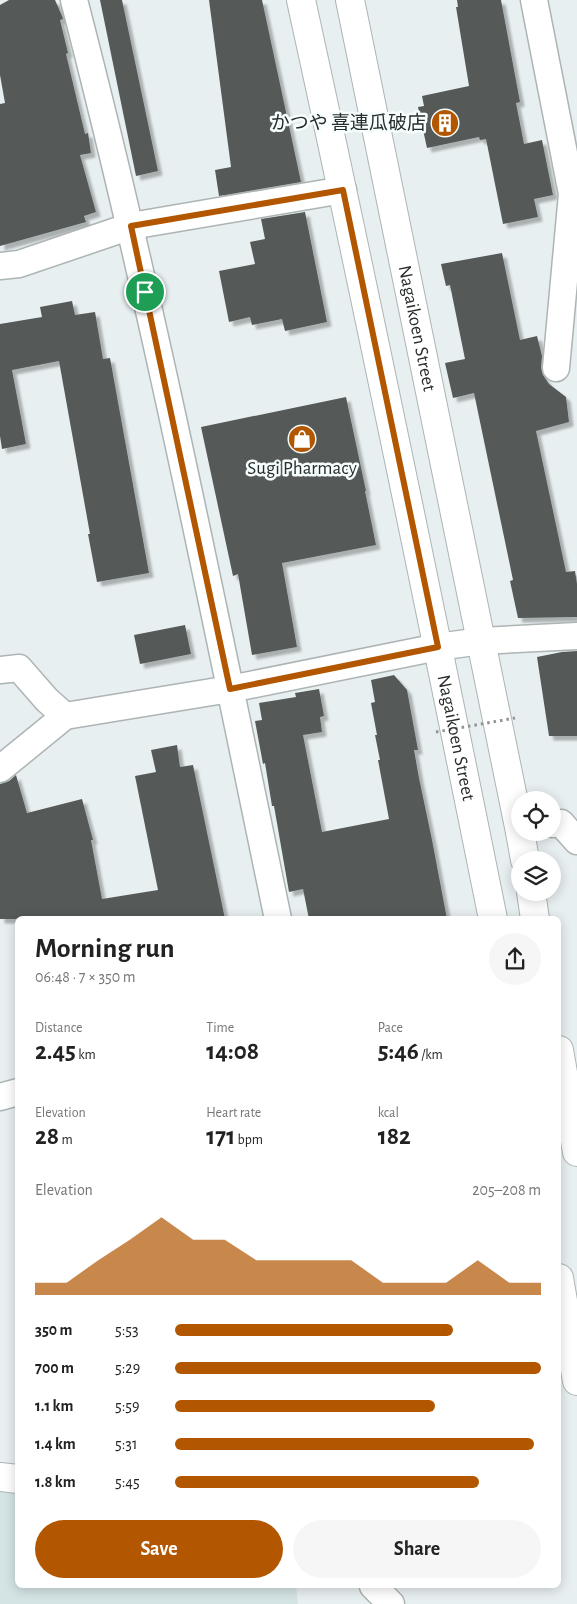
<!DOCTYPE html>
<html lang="en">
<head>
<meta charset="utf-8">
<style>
  body { margin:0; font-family:"Alegreya Sans","Noto Sans JP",sans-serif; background:#f6f6f6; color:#222; height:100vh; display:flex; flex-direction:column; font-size:19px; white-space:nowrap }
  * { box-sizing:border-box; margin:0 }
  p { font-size:16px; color:#767676 }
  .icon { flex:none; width:28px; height:28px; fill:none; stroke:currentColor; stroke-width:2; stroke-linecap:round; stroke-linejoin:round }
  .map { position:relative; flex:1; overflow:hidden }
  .side { position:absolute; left:15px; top:916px; width:546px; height:672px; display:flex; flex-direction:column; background:#fff; border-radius:8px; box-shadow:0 2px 12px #0003 }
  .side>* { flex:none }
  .controls { position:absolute; left:511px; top:791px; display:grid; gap:10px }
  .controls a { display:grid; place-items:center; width:50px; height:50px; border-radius:50%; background:#fff; box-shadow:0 2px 12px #0003; font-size:25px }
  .pin { position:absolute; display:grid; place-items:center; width:42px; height:42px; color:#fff; margin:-21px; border:2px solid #fff; border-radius:50%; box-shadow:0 1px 5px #0007 }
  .round { display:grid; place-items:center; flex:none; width:52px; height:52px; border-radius:26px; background:#f6f6f6 }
  .headline { display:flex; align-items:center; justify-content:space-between; height:85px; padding:0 20px }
  h1 { font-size:28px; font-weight:600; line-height:38px }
  .stats { display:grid; grid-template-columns:repeat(3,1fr); gap:8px; height:85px; padding:5px 20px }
  .stats div { display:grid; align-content:center }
  .stats b { font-size:25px; font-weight:600 }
  .stats small { font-size:14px; font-weight:400 }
  .stats p { font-size:14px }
  .chart { height:140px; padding:10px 20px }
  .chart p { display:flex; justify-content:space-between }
  .chart svg { width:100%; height:90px; margin-top:5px; fill:#b35600; opacity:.7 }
  .primary-button { display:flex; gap:10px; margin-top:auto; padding:10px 20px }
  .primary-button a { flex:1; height:58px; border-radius:30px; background:#b35600; color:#fff; font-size:20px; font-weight:600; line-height:58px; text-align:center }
  .primary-button a+a { background:#f6f6f6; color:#222 }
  ul { padding:0 20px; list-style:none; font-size:16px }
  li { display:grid; grid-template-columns:80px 60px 1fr; align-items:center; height:38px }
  li i { height:12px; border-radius:6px; background:#b35600 }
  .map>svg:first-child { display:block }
  .built { fill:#d4e3e4 }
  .building { fill:#555a58; filter:url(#shadow) }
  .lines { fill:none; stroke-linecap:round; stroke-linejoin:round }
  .street-casing { stroke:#adb4b4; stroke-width:29 }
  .secondary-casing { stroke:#adb4b4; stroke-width:30 }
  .street { stroke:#fff; stroke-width:26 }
  .secondary { stroke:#fff; stroke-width:28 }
  .path-bridge { stroke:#8f9495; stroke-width:3; stroke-dasharray:2.5 4; stroke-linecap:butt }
  .route-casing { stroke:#fff; stroke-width:10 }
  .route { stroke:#b35600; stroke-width:6 }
  .labels { text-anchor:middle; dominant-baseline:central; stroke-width:5; stroke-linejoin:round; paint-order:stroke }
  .poi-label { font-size:19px; fill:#292c2c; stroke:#f5fdfd; text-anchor:end }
  .street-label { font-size:19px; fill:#292c2c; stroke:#f5fdfd }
</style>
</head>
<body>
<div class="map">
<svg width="577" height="1604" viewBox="0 0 577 1604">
  <defs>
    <filter id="shadow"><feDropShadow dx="4.5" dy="4.5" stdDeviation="1" flood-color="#0004"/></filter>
  </defs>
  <rect width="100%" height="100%" fill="#e8eff0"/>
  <path class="built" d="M 0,1492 L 17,1493 L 18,1586 L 296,1586 L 298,1604 L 0,1604 Z"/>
  <path class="building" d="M 9,0 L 55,0 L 62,16 L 63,19 L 60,20 L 68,53 L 66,54 L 85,134 L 88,133 L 91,153 L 80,155 L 96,212 L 84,216 L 86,222 L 0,246 L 0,104 L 5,103 L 0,75 L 0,5 Z
    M 100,0 L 122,0 L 158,171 L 136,176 Z
    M 209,0 L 262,0 L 301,182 L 219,196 L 215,170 L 231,167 Z
    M 457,0 L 501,0 L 520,102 L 516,103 L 524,144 L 542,140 L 553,195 L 534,199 L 538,217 L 503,224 L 486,139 L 480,140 L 479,137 L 427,148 L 418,107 L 424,106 L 422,96 L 469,86 L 456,7 L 458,7 Z
    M 305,212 L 327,322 L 285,331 L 282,319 L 252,325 L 250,317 L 229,322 L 219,271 L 255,264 L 250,242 L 265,239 L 261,219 Z
    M 502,253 L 520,340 L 537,336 L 542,356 L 541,367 L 543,375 L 549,384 L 566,397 L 569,422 L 536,431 L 566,572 L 575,571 L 577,584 L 577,617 L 518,618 L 510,581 L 513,580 L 474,393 L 453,398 L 445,363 L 465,359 L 450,285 L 446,286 L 441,264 Z
    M 72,301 L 75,315 L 95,312 L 103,359 L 110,358 L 149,573 L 97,582 L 88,534 L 90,534 L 59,361 L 12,370 L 26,444 L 2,449 L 0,436 L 0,324 L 42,317 L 40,307 Z
    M 346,397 L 366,491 L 365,491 L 376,545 L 282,563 L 297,647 L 252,655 L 238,574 L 233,576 L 201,427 Z
    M 185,625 L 191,654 L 140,664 L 134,635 Z
    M 577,651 L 577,736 L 549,736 L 537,657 L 562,652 Z
    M 394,675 L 407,690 L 418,750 L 414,750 L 419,778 L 432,840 L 447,919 L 309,919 L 303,889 L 289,892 L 274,806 L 272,806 L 265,763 L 263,764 L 255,721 L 262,720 L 259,703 L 296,697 L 295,693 L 319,689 L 324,716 L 320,717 L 322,732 L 303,735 L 322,832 L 389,819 L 378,760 L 380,760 L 375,735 L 377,735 L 371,703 L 375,702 L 371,680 Z
    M 177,745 L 180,767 L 193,765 L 225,919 L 0,919 L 0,784 L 9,781 L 16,775 L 27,813 L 82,799 L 93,840 L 91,840 L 102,899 L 158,890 L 135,776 L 156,772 L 151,750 Z"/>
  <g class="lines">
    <defs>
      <path id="street" d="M 74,0 C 153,304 214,612 278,919
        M 534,0 L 572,194 L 556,368
        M 0,266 L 19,264 L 131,226 L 343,190
        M 0,670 L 19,668 L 47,700 L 65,716
        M 0,769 L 65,716 L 230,689 L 438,647 L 481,641 L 577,636
        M 552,824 L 561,823 L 577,841
        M 0,1097 L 18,1092
        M 373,1586 L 391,1604"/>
      <g id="secondary">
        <path id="s1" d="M 301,0 C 368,306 431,612 493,919"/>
        <path id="s2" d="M 350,0 L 520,832"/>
        <path d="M 520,832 L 525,860"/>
        <path d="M 531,892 L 535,919"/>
        <path d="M 559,1050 L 577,1152"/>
        <path d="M 559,1278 L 577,1381"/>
        <path d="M 0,1477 L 18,1479"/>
      </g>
    </defs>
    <use href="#street" class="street-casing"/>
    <use href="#secondary" class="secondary-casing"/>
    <use href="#street" class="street"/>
    <use href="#secondary" class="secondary"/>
    <path class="path-bridge" d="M 436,732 L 515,718"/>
  </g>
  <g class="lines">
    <defs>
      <path id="route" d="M 343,190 L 438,647 L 230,689 L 131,226 Z"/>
    </defs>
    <use href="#route" class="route-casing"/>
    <use href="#route" class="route"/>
  </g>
  <defs>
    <symbol id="building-disc" viewBox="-11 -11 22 22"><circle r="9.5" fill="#b35600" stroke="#f5fdfd"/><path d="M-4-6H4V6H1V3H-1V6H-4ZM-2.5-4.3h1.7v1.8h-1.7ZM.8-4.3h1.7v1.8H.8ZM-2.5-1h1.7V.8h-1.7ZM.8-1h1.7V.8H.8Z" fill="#fff"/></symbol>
    <symbol id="shop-disc" viewBox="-11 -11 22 22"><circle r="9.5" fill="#b35600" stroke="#f5fdfd"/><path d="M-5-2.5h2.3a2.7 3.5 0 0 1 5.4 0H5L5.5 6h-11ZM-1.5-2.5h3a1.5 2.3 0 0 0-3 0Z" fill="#fff"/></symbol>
  </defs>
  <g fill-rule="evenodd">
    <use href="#building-disc" x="429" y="107" width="32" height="32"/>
    <use href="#shop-disc" x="286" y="423" width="32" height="32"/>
  </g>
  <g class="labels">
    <g class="poi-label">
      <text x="426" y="123">かつや 喜連瓜破店</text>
      <text x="302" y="468" text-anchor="middle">Sugi Pharmacy</text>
    </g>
    <g class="street-label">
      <text stroke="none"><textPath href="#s2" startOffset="335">Nagaikoen Street</textPath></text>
      <text stroke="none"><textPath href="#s1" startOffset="754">Nagaikoen Street</textPath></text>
    </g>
  </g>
</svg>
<div class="controls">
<a><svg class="icon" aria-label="locate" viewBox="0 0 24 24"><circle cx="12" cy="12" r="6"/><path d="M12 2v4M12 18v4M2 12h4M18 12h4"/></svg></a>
<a><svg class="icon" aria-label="layers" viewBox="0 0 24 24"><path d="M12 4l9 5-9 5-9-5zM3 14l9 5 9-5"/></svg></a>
</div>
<div class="pin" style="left:145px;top:292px;background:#1e9e55"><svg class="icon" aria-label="arrive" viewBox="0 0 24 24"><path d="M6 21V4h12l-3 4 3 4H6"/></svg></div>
<section class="side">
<div class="headline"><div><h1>Morning run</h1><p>06:48 · 7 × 350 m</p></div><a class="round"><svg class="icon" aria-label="share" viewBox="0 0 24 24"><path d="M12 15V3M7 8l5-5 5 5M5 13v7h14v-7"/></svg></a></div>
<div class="stats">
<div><p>Distance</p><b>2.45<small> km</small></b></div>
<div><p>Time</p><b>14:08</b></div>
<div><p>Pace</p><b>5:46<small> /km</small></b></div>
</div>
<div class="stats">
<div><p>Elevation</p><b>28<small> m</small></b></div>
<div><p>Heart rate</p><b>171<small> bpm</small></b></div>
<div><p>kcal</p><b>182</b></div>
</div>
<div class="chart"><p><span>Elevation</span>205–208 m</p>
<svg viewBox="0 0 160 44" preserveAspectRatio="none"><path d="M0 44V38L10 38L20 27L30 17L40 6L50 17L60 17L70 27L80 27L90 27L100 27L110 38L120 38L130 38L140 27L150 38L160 38V44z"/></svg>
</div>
<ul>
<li><b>350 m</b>5:53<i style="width:76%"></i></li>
<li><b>700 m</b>5:29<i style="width:100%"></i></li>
<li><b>1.1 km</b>5:59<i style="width:71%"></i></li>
<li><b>1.4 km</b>5:31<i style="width:98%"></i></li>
<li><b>1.8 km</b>5:45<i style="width:83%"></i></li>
</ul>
<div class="primary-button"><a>Save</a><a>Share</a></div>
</section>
</div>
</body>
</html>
